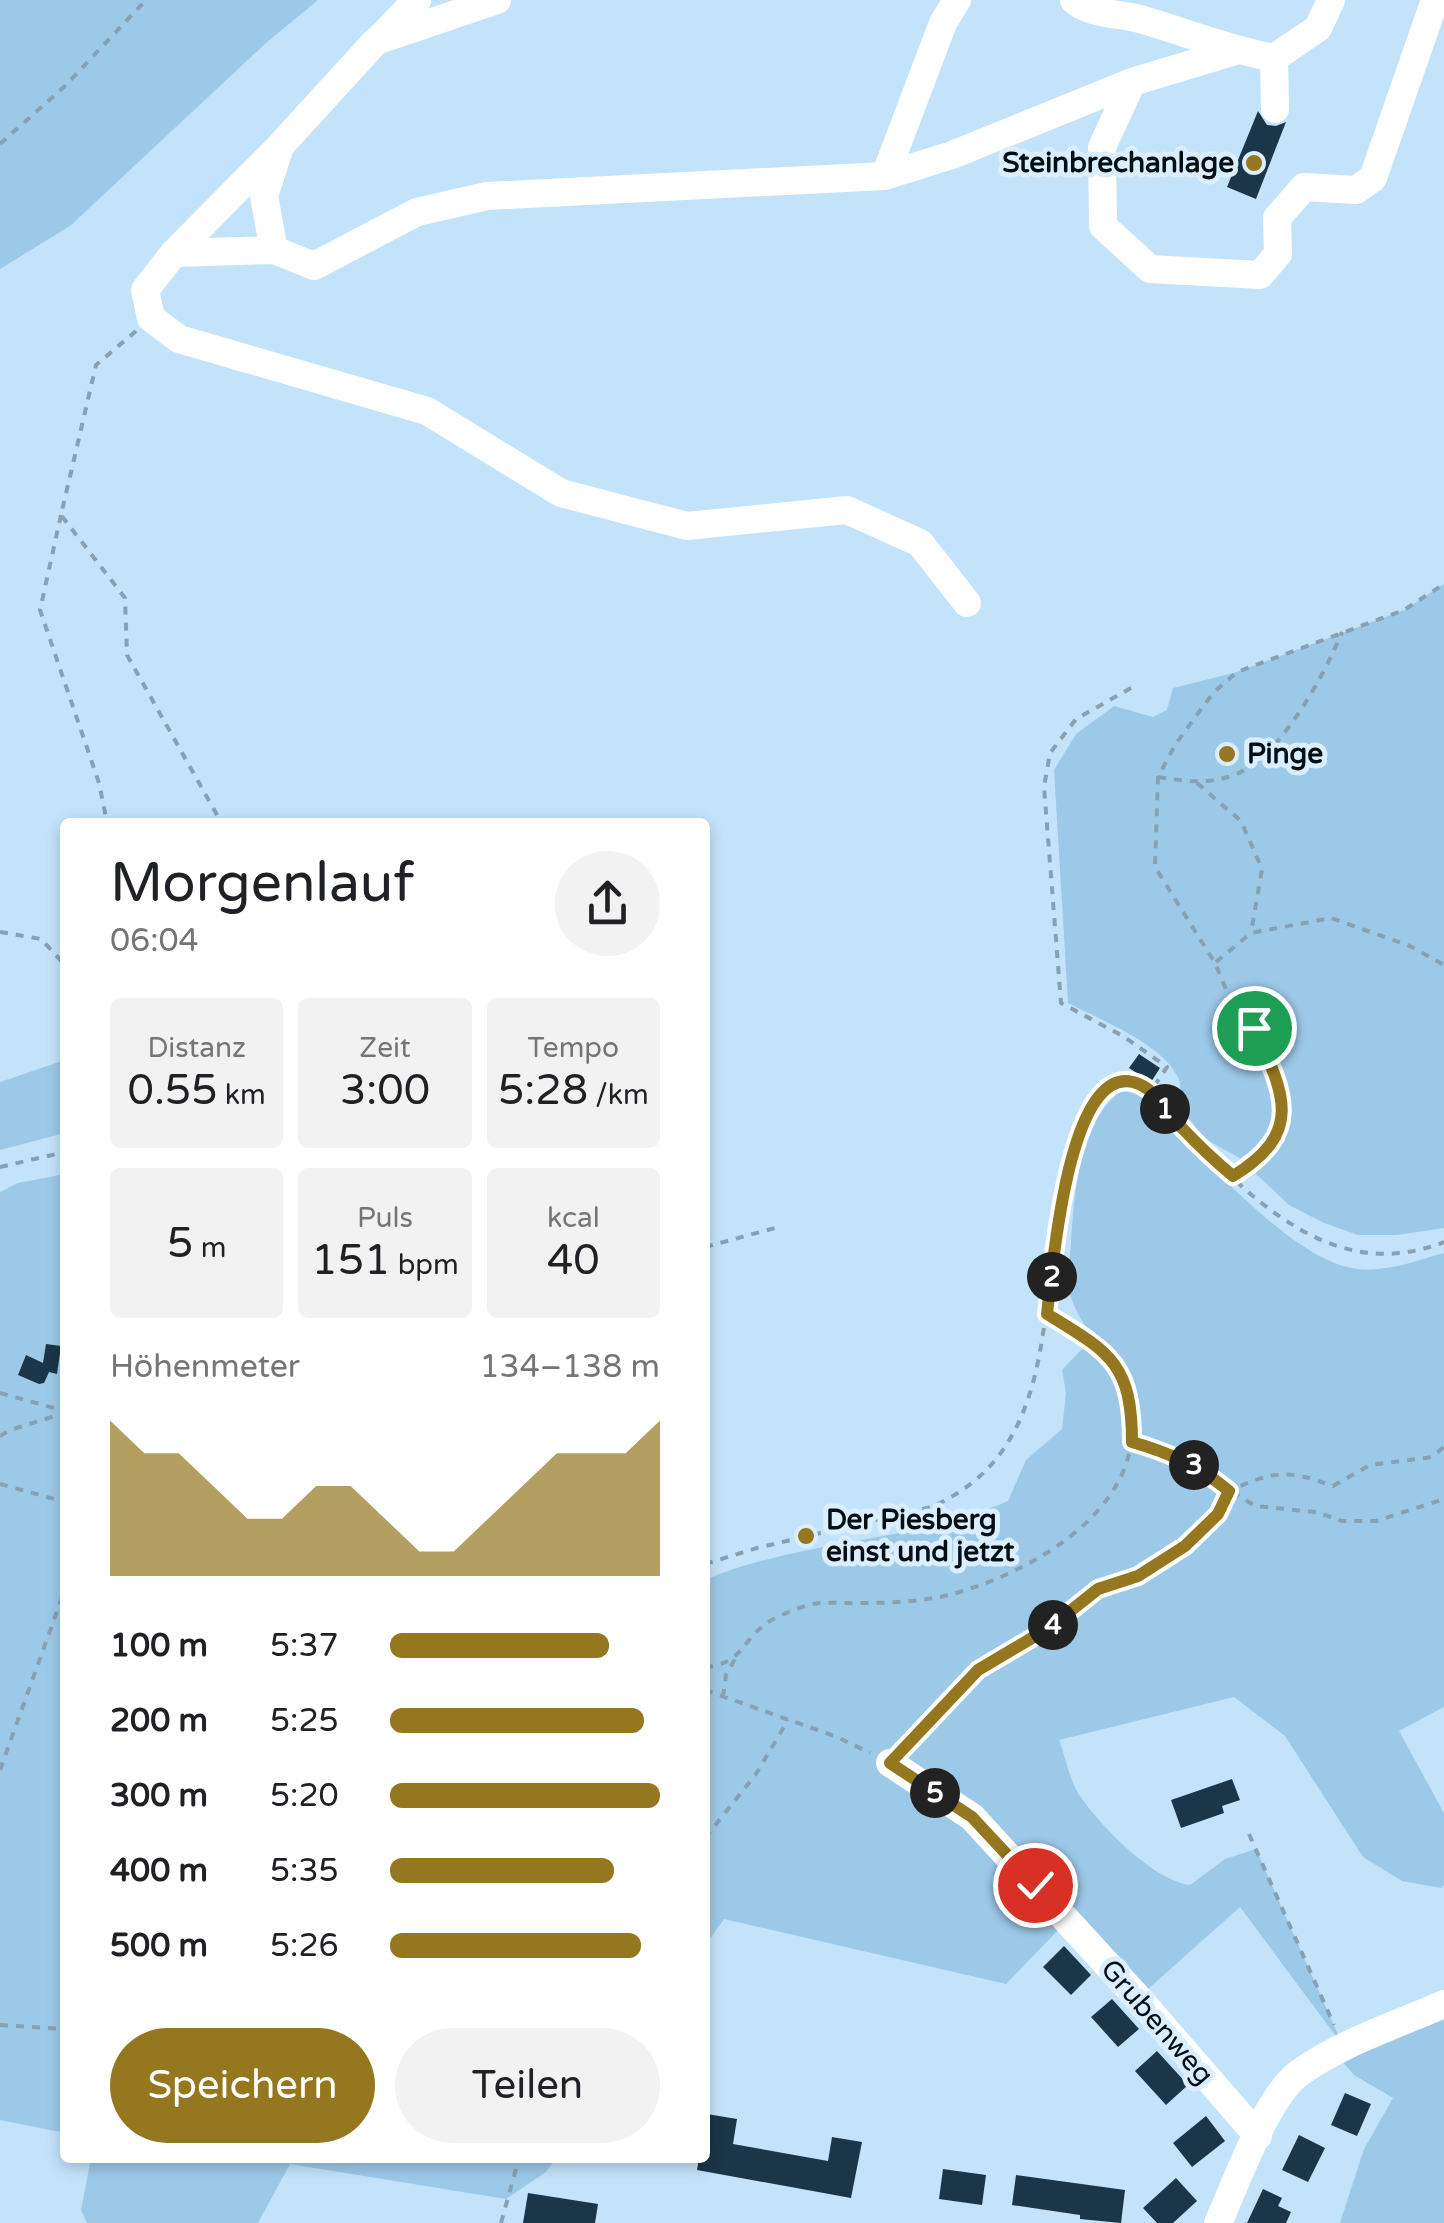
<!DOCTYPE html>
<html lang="de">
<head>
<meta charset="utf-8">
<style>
  body { margin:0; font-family:"Varela Round",sans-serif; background:#f2f2f2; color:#202124; height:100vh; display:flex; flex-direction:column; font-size:38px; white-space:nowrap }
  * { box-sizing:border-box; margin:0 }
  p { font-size:32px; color:#757577 }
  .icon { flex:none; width:55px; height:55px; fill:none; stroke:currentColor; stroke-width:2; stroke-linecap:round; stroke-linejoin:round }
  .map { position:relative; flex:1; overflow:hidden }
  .details { position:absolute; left:60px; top:818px; width:650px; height:1345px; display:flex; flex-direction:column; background:#fff; border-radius:10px; box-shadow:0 5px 15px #0003 }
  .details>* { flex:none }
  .pin { position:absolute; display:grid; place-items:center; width:85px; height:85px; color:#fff; margin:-42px; border:5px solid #fff; border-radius:50%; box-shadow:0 2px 10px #0007 }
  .km { position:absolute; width:50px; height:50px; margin:-25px; border-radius:50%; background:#222; color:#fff; font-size:28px; line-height:50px; text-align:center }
  .round { display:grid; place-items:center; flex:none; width:105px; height:105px; border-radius:52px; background:#f2f2f2 }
  .summary { display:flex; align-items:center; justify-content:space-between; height:170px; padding:0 50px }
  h1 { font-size:55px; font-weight:600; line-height:75px }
  .figures { display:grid; grid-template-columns:repeat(3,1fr); gap:15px; height:170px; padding:10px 50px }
  .figures div { display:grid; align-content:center; border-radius:10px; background:#f2f2f2; text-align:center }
  .figures b { font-size:42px; font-weight:600 }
  .figures small { font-size:28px; font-weight:400 }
  .figures p { font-size:28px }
  .chart { height:280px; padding:20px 50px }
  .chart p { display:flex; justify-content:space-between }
  .chart svg { width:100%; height:180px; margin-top:10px; fill:#94771e; opacity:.7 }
  .primary-button { display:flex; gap:20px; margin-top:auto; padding:20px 50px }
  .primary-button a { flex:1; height:115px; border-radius:60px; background:#94771e; color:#fff; font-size:40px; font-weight:600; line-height:115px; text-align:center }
  .primary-button a+a { background:#f2f2f2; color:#202124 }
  ul { padding:0 50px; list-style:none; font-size:32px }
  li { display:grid; grid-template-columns:160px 120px 1fr; align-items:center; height:75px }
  li i { height:25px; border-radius:12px; background:#94771e }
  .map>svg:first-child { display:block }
  .green { fill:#9dc9e9 }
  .building { fill:#1a3648 }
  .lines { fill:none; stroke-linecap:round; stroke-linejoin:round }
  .path { stroke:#87a0b2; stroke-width:4; stroke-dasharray:8 8; stroke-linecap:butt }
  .minor { stroke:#fff; stroke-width:28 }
  .route-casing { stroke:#fff; stroke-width:20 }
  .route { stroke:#94771e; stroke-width:12 }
  .poi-dot { fill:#94771e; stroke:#dbeefd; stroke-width:4 }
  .labels { text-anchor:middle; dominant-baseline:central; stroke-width:10; stroke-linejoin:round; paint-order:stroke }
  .poi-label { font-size:28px; font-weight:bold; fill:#030d14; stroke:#dbeefd; text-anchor:start }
  .street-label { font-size:28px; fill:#030d14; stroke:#dbeefd }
</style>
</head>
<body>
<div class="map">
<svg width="1444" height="2223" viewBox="0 0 1444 2223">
  <rect width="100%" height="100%" fill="#c3e3fa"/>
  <path class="green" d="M 0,0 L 318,0 L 266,43 L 70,226 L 0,269 Z
    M 1444,584 L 1444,1228 L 1397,1235 L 1358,1235 L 1324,1223 L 1289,1205 L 1238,1157 L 1205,1139 L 1178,1104 C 1180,1096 1182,1088 1179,1080 C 1167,1046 1099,1019 1068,1003 L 1054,770 L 1076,734 L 1114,706 L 1153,717 L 1167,710 L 1173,688 L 1237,672 L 1404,610 Z
    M 65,1060 L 65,1133 L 0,1150 L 0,1082 Z
    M 1122,1090 C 1155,1099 1160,1113 1182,1136 C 1220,1176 1298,1259 1352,1268 C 1383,1274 1415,1261 1444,1253 L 1444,1707 L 1399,1731 L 1444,1813 L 1444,1885 L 1441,1888 L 1402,1881 L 1363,1857 L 1285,1736 L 1234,1697 L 1059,1740 C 1066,1758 1070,1783 1082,1799 C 1103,1828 1153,1880 1190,1885 L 1225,1859 L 1256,1849 L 1344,2048 L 1444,2004 L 1444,2223 L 1340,2223 L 1364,2149 L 1393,2098 L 1354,2075 L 1335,2053 L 1344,2047 L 1240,1907 L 1138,1998 L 1067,1921 L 1006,1984 L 724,1919 L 705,1946 L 705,1580 C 801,1539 912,1543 1008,1501 L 1026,1460 L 1062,1429 L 1066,1393 L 1062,1370 L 1081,1350 L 1098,1345 C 1086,1327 1074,1312 1069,1290 C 1066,1275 1070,1258 1071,1243 C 1075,1191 1078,1124 1122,1090 Z
    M 65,1174 L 65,2133 L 0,2120 L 0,1192 L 18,1183 Z
    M 91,2158 L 556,2158 L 546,2172 L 506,2199 L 290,2164 L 258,2223 L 87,2223 L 81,2210 Z"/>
  <path class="building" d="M 1258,111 L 1267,125 L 1276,126 L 1286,122 L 1256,199 L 1227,187 Z
    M 1139,1054 L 1160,1068 L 1151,1082 L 1129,1068 Z
    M 46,1344 L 61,1346 L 57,1374 L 49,1372 L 44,1383 L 39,1384 L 18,1375 L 26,1355 L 43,1363 Z
    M 1232,1779 L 1240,1800 L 1222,1806 L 1224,1813 L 1181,1828 L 1171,1800 Z
    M 1064,1946 L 1091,1975 L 1071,1995 L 1043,1967 Z
    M 1112,1999 L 1139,2029 L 1118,2047 L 1091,2017 Z
    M 1157,2051 L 1188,2085 L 1166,2105 L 1135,2071 Z
    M 1345,2093 L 1371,2104 L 1357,2136 L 1331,2125 Z
    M 707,2114 L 737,2119 L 733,2144 L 828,2161 L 832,2137 L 862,2142 L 851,2198 L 697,2170 L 699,2158 L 705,2158 Z
    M 1206,2116 L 1225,2141 L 1192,2167 L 1173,2143 Z
    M 1299,2135 L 1325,2148 L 1308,2182 L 1282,2170 Z
    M 943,2169 L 986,2175 L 982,2205 L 939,2199 Z
    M 1016,2175 L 1125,2190 L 1121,2223 L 1080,2219 L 1080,2215 L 1012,2205 Z
    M 1176,2178 L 1197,2201 L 1173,2223 L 1157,2223 L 1143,2208 Z
    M 1263,2189 L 1282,2198 L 1278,2206 L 1291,2212 L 1286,2223 L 1247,2223 Z
    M 528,2193 L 598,2204 L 595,2223 L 523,2223 Z"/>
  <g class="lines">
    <path class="path" d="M 0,144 L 64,87 L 146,0
      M 136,331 L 96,365 L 61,515 L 125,598 L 127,655 L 221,822
      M 61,515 L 40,610 L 99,783 L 107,822
      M 1131,688 L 1076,719 L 1050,753 L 1044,787 L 1061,1003 L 1123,1036 L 1167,1067 L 1151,1091
      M 1158,777 C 1183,781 1204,784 1228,777 C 1277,764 1324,676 1342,632
      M 1197,783 L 1241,821 L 1262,869 L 1251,933
      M 0,932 L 41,939 L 65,965
      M 1216,962 L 1251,933 L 1331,918 L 1410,946 L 1444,965
      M 0,1167 L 65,1152
      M 1233,1176 L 1255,1162 L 1275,1140 L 1283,1115 L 1276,1076 L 1254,1028 L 1235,1011 L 1215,963 L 1155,867 L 1158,777 L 1175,745 L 1213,693 L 1237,672 L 1404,610 L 1444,584
      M 705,1247 L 775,1228
      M 0,1393 L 65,1411
      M 0,1436 L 10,1430 L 65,1413
      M 1133,1442 L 1179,1457 L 1255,1506 L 1316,1512 L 1342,1521 L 1376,1521 L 1444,1499
      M 0,1484 L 65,1502
      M 705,1564 L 757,1548 L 931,1507 C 1088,1440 1021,1238 1088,1118 C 1095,1105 1102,1090 1116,1083 C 1124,1078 1136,1081 1144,1086 C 1161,1097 1176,1121 1190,1136 C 1258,1206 1339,1284 1444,1242
      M 705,1667 C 744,1664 742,1638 770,1621 C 782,1614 800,1607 813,1604 C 827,1601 844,1604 858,1603 C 889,1603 919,1602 949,1595 C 1029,1574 1145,1510 1131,1412 C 1129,1398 1126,1380 1120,1368 C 1106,1343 1070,1328 1047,1314
      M 705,1690 L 837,1737 L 870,1753
      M 723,1697 L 726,1675 L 735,1659
      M 906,1747 L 978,1670 L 1049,1628 L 1098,1589 L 1138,1575 L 1185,1546 L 1218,1514 L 1229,1491 C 1273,1471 1287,1469 1333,1486 L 1370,1465 L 1432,1457 L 1444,1447
      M 0,1770 L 65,1589
      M 1249,1834 L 1334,2025
      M 705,1838 L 756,1774 L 788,1720
      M 0,2025 L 65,2029
      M 501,2223 L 519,2158"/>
    <path class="minor" d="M 497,0 L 376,41 L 279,147 L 174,253 L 145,290 L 151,318 L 179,339 L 427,411 L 561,493 L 687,526 L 847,510 L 920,543 L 967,603
      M 1074,0 C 1090,15 1119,13 1140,19 C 1185,32 1227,49 1274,58 L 1318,28 L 1331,0
      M 380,38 L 417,0
      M 1274,58 L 1275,109
      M 1132,82 L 1235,51
      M 885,176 L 943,23 L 957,0
      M 274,250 L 264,196 L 278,153
      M 174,253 L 274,250 L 314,266 L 417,212 L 487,196 L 885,176 L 952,155 L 1132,82 L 1102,147 L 1103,226 L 1150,269 L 1260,275 L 1278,254 L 1277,218 L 1304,187 L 1356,190 L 1373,178 L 1435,0
      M 890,1763 L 972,1817 L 1138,1998 L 1258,2136
      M 1218,2223 C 1235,2186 1266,2098 1298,2074 C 1340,2043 1396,2025 1444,2004"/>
  </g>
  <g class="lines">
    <defs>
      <path id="route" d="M 1035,1885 L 972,1817 L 890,1763 L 978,1670 L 1049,1628 L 1098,1589 L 1138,1576 L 1185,1546 L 1218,1514 L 1229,1491 C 1199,1466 1170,1453 1132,1442 C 1132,1363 1109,1352 1047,1314 C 1052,1274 1068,1053 1139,1084 C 1156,1091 1170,1114 1182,1128 C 1198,1145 1215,1161 1233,1176 C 1305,1132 1284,1093 1254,1028"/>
    </defs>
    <use href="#route" class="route-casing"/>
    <use href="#route" class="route"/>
  </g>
  <g class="poi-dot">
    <circle cx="1254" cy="163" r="10"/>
    <circle cx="1227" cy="754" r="10"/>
    <circle cx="806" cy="1536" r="10"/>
  </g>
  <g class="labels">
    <g class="poi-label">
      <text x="1234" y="163" text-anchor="end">Steinbrechanlage</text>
      <text x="1247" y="754">Pinge</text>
      <text x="826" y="1520">Der Piesberg<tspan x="826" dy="32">einst und jetzt</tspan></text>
    </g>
    <g class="street-label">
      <text transform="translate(1157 2022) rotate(49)">Grubenweg</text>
    </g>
  </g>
</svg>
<div class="pin" style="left:1254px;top:1028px;background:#1e9e55"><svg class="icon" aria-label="arrive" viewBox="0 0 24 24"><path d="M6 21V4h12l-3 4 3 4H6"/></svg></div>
<div class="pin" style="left:1035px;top:1885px;background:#d93025"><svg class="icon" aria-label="check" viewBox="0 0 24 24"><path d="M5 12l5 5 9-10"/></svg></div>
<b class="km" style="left:1165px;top:1109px">1</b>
<b class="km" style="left:1052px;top:1277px">2</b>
<b class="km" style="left:1194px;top:1465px">3</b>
<b class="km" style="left:1053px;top:1625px">4</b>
<b class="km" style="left:935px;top:1793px">5</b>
<section class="details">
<div class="summary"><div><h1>Morgenlauf</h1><p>06:04</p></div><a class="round"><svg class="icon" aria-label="share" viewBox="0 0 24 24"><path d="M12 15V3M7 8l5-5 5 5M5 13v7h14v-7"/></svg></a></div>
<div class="figures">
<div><p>Distanz</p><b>0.55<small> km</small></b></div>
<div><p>Zeit</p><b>3:00</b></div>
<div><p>Tempo</p><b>5:28<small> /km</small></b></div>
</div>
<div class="figures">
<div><b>5<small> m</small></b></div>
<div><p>Puls</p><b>151<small> bpm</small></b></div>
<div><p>kcal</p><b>40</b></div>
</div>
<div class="chart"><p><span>Höhenmeter</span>134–138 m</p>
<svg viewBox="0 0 160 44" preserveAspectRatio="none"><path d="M0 44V6L10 14L20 14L30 22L40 30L50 30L60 22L70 22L80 30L90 38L100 38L110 30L120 22L130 14L140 14L150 14L160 6V44z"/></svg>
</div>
<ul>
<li><b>100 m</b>5:37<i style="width:81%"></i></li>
<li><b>200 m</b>5:25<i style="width:94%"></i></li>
<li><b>300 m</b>5:20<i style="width:100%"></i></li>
<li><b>400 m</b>5:35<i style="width:83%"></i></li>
<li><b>500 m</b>5:26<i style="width:93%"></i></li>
</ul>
<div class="primary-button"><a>Speichern</a><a>Teilen</a></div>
</section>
</div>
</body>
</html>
